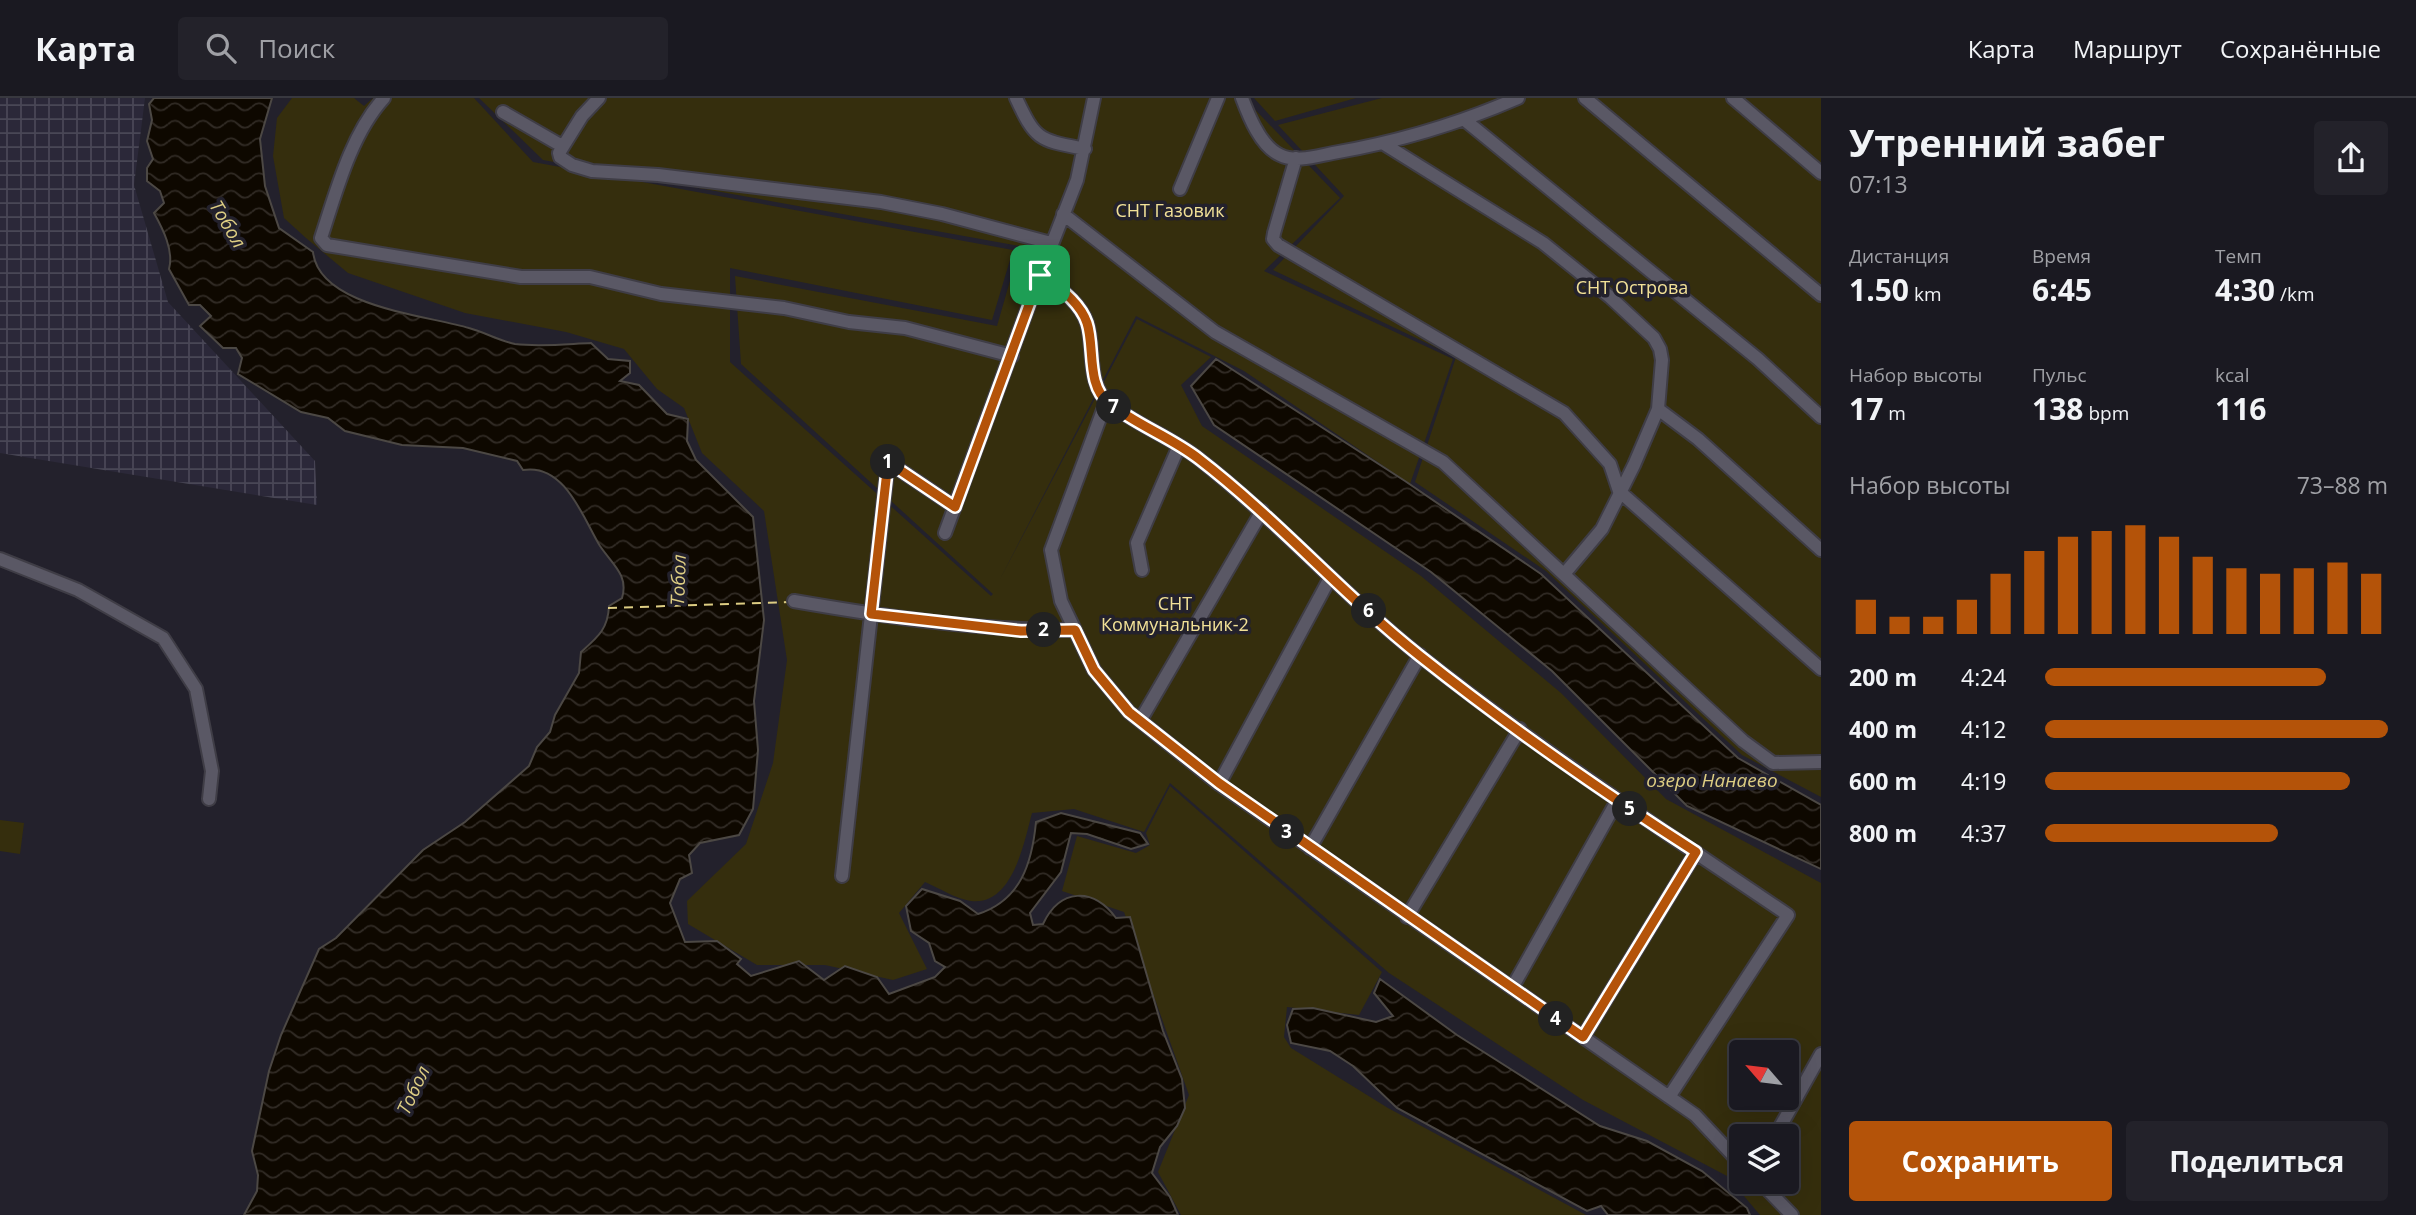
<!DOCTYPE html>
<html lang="ru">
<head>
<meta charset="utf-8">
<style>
  body { margin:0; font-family:"Open Sans",sans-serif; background:#23222a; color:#f1f3f6; height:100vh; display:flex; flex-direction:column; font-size:26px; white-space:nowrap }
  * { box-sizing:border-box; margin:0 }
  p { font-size:23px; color:#9fa0a5 }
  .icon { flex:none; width:38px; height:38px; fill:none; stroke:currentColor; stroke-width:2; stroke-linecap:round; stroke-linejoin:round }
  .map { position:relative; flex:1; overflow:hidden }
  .sheet { display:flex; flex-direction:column; background:#1a1921; width:595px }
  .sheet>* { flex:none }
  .needle { width:46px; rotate:298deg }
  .buttons { position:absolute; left:1729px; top:942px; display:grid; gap:14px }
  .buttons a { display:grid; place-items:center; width:70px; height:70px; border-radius:7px; background:#1a1921; box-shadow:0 7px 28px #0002,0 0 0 2px #38383f; font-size:35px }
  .pin { position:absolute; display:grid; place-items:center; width:60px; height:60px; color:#fff; margin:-30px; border-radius:14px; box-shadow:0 4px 10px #0006 }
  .km { position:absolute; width:35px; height:35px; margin:-18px; border-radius:50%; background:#222; color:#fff; font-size:19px; line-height:35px; text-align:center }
  .round { display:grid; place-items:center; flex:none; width:74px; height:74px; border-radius:7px; background:#23222a }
  .overview { display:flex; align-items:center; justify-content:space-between; height:119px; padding:0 28px }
  h1 { font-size:38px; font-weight:700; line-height:52px }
  .metrics { display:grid; grid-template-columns:repeat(3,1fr); gap:10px; height:119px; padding:7px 28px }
  .metrics div { display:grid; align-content:center }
  .metrics b { font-size:30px; font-weight:700 }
  .metrics small { font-size:19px; font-weight:400 }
  .metrics p { font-size:19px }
  .chart { height:196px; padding:14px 28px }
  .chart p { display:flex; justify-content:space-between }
  .chart svg { width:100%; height:126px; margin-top:7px; stroke:#b45309; stroke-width:6 }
  .cta { display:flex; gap:14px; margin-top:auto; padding:14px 28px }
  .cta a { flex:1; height:80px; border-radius:7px; background:#b45309; color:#fff; font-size:28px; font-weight:700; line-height:80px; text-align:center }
  .cta a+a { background:#23222a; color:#f1f3f6 }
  ul { padding:0 28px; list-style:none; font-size:23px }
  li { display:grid; grid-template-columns:112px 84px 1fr; align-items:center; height:52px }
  li i { height:18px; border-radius:9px; background:#b45309 }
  header { display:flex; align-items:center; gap:42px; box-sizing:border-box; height:98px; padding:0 35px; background:#1a1921; border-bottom:2px solid #38383f }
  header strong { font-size:33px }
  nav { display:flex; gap:38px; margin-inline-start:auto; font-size:24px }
  .search { width:490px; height:63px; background:#23222a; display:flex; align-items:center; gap:18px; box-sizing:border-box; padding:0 24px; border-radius:7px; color:#9fa0a5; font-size:26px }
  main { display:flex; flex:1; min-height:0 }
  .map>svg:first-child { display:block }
  .industrial { fill:url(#industrial-grid) }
  .garden { fill:#352e0d; fill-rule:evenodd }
  .water { fill:url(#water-waves); stroke:#4c4844; stroke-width:2 }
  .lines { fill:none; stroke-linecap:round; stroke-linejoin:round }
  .ferry { stroke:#ddcd83; stroke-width:2; stroke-dasharray:9 7; stroke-linecap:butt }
  .minor-casing { stroke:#3f3d46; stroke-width:16 }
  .minor { stroke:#5a5865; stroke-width:12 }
  .route-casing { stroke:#fff; stroke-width:14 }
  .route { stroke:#b45309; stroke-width:9 }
  .labels { text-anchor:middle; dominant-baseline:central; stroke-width:7; stroke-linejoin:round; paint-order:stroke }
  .park-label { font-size:18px; fill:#f2e197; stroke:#23212c }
  .water-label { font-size:19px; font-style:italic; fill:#ddcd83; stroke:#23212c }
</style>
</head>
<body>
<header>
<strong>Карта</strong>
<div class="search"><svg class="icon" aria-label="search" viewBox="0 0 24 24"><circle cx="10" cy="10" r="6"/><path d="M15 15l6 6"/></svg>Поиск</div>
<nav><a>Карта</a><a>Маршрут</a><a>Сохранённые</a></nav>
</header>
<main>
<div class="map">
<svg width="1821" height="1117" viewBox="0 0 1821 1117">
  <defs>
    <pattern id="industrial-grid" width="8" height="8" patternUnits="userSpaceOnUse" patternTransform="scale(1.75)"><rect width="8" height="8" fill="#2b2839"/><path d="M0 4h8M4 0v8" fill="none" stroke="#494756"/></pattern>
    <pattern id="water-waves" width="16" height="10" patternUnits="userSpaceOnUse" patternTransform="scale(1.75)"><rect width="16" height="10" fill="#0e0800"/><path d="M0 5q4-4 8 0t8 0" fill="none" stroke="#312b25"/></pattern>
  </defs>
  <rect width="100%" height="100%" fill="#23212c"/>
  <path class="industrial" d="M 0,0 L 145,0 L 134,87 L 168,204 L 315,363 L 317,407 L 0,355 Z"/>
  <path class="garden" d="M 292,0 L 354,0 L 364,8 L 373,0 L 474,0 L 533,64 L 1013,152 L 992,222 L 730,170 L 730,264 L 991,498 L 993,496 L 741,266 L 735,178 L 997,228 L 1020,148 L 543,62 L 479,0 L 1244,0 L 1340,100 L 1264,173 L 1453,261 L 1410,386 L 1244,273 L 1136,218 L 999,483 L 1137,221 L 1211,259 L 1181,287 L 1202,328 L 1421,478 L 1561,595 L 1666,701 L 1821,785 L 1821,1117 L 1760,1117 L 1727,1078 L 1583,1002 L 1389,875 L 1170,685 L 1144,734 L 1074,711 L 1032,715 C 1024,744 1013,808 971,803 C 956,801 939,790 925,784 L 899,815 L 927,871 L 893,882 L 825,867 L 757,867 L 688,826 L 687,803 L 746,746 L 773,665 L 787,562 L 764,413 L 702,355 L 684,310 L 657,291 L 624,251 L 566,234 L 465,215 L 348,175 L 306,140 L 284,120 L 273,58 L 277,20 ZM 1741,954 L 1787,954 L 1787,999 L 1741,999 ZM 1741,1038 L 1787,1038 L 1787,1083 L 1741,1083 Z
    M 1254,0 L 1356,0 L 1275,23 Z
    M 1382,0 L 1821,0 L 1821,699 L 1742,657 L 1546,473 L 1415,384 L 1456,259 L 1273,172 L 1344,98 L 1278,27 Z
    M 1170,688 L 1382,874 L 1359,917 L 1287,909 L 1284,939 L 1291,950 L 1388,1010 L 1586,1117 L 1181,1117 L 1158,1074 L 1189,997 L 1124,814 L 1062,793 L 1077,738 L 1136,755 L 1150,747 L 1146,735 Z
    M 0,722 L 24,725 L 20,756 L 0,753 Z"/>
  <path class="water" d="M 154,0 L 272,0 L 260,41 L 265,88 L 279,130 L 313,154 C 319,209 426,217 469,230 C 484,234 500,243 515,246 C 540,249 567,246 591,245 L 608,261 L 630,263 L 630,275 L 620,283 L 639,287 L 667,316 L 688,321 L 687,343 L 696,362 L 753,419 L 764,522 L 754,603 L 758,652 L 753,711 L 739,737 L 700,745 L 689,757 L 692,775 L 680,781 L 670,805 L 685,844 L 717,843 L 741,861 L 737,866 L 751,878 L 799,863 L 824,882 L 845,868 L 877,879 L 889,896 L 935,879 L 945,869 L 935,863 L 929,845 L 911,833 L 906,808 L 922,791 L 960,803 L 978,816 C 1021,802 1032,765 1036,724 L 1061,715 L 1140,735 L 1148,746 L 1131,751 L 1087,736 L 1071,735 L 1061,774 L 1030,815 L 1033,827 L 1043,826 C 1060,790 1093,789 1116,820 L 1130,819 L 1163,933 L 1182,981 L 1185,1010 L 1177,1028 L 1160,1049 L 1152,1075 L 1170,1099 L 1178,1117 L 244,1117 L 257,1093 L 258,1077 L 252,1053 L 269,973 L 281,937 L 319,851 L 336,840 L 423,752 L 465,724 L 529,668 L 537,649 L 550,634 L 555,617 L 579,575 L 581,554 C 598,539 608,531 609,508 L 622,500 C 629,477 612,466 600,448 C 583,420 565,365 523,372 L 517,363 L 463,350 L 402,347 L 345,333 L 328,320 L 301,314 L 238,276 L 242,260 L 236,250 L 223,250 L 200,228 L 211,218 L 200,207 L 189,207 L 169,171 C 174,153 163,131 154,115 L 164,105 L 160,93 L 147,83 L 147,70 L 153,61 L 147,43 L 152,22 L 149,6 Z
    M 1216,261 L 1405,383 L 1541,476 L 1738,660 L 1821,707 L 1821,771 L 1687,708 L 1552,573 L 1431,474 L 1214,327 L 1191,288 Z
    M 1380,881 L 1457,937 L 1600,1028 L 1647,1043 L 1702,1073 L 1747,1110 L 1750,1117 L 1608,1117 L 1601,1108 L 1587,1113 L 1397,1010 L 1353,968 L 1330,953 L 1291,945 L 1287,927 L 1293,911 L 1313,910 L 1376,924 L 1393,918 L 1374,895 Z"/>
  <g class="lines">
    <path class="ferry" d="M 608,510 L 789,504"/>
    <defs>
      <path id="minor" d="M 384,0 C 351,36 336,94 321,140 L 327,147 L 521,179 L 590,179 L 661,196 L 784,210 L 849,224 L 905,230 L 1012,258
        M 599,0 L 582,18 L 559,55 L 560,59 L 572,67 L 592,73 L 658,77 L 881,104 L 942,116 L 1051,145
        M 1016,0 C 1036,43 1039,42 1085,51
        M 1094,0 L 1077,82 L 1040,177 C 1058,188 1080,204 1087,225 C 1095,249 1086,287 1109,305 C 1136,327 1171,339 1199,361 C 1277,422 1342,496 1420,558 C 1538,651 1664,733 1788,817 L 1669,999
        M 1242,0 C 1249,19 1261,49 1280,57 C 1295,65 1317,58 1333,55 C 1398,44 1458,26 1518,0
        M 1585,0 L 1821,197
        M 1733,0 L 1821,75
        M 503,14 L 562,48
        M 1466,23 L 1758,261 L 1821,319
        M 1384,46 L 1543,145 L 1610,199 L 1654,240 L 1660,251 L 1662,262 L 1658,311 L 1634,367 L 1602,431 L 1565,475
        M 1296,60 L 1274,135 L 1273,141 L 1278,147 L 1564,315 L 1610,366 L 1619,393 L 1821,571
        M 1180,91 L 1218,0
        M 1063,116 L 1215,234 L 1443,364 L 1743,643 L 1773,665 L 1821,664
        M 1106,304 L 1051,452 L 1061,503 L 1094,572 L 1129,614 L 1219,686 L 1695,1017 L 1741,1066
        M 1658,311 L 1698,341 L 1821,452
        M 945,435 L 1040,177
        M 0,461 L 78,492 L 163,540 L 196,591 L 212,673 L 209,701
        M 1142,472 L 1137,445 L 1179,348
        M 794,503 C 886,519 981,533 1075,532
        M 1140,623 L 1262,413
        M 1219,686 L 1330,480
        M 1310,750 L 1420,557
        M 842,778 L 888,364 L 955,409
        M 1407,819 L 1520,631
        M 1512,890 L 1617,703
        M 1583,939 L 1696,754
        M 1775,1038 L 1821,956
        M 1759,1083 L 1792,1117"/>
    </defs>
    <use href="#minor" class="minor-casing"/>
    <use href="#minor" class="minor"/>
  </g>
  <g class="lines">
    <defs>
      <path id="route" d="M 1040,177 C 1058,188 1080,204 1087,225 C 1095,249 1086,288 1109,305 C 1136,327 1171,339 1199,361 C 1277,421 1342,496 1420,558 C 1508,628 1601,693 1696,754 L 1583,939 L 1219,685 L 1129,614 L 1094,572 L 1075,532 L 1021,533 L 871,516 L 888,364 L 955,409 Z"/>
    </defs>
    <use href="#route" class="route-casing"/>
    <use href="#route" class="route"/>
  </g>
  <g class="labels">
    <g class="park-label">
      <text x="1170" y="112">СНТ Газовик</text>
      <text x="1632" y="189">СНТ Острова</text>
      <text x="1175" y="505">СНТ<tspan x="1175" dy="21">Коммунальник-2</tspan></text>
    </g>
    <g class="water-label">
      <text transform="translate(228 126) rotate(59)">Тобол</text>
      <text transform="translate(678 482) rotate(-88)">Тобол</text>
      <text x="1712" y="682">озеро Нанаево</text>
      <text transform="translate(413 992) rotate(-65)">Тобол</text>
    </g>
  </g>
</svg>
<div class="buttons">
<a><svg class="needle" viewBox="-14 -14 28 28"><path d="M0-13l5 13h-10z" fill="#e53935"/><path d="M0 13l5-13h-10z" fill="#9fa0a5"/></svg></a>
<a><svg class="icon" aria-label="layers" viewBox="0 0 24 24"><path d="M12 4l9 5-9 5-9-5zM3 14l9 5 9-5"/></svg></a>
</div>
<div class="pin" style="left:1040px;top:177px;background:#1e9e55"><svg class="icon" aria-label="arrive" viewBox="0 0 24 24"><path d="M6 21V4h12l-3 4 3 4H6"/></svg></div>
<b class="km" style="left:888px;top:364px">1</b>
<b class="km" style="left:1044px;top:532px">2</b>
<b class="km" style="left:1287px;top:734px">3</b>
<b class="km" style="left:1556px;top:921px">4</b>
<b class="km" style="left:1630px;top:711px">5</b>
<b class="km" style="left:1369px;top:513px">6</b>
<b class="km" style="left:1114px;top:309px">7</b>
</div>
<section class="sheet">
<div class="overview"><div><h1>Утренний забег</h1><p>07:13</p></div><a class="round"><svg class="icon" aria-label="share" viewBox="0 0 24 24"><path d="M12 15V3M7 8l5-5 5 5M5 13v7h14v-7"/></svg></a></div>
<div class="metrics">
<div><p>Дистанция</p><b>1.50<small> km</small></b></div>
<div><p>Время</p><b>6:45</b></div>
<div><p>Темп</p><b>4:30<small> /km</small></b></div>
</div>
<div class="metrics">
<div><p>Набор высоты</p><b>17<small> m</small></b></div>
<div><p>Пульс</p><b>138<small> bpm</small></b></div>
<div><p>kcal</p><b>116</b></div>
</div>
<div class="chart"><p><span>Набор высоты</span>73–88 m</p>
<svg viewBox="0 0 160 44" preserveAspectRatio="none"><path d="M5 44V32M15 44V38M25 44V38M35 44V32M45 44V23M55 44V15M65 44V10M75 44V8M85 44V6M95 44V10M105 44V17M115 44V21M125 44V23M135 44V21M145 44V19M155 44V23"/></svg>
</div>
<ul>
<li><b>200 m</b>4:24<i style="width:82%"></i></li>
<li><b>400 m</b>4:12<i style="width:100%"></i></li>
<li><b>600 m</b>4:19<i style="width:89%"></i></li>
<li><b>800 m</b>4:37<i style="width:68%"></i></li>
</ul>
<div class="cta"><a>Сохранить</a><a>Поделиться</a></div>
</section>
</main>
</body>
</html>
